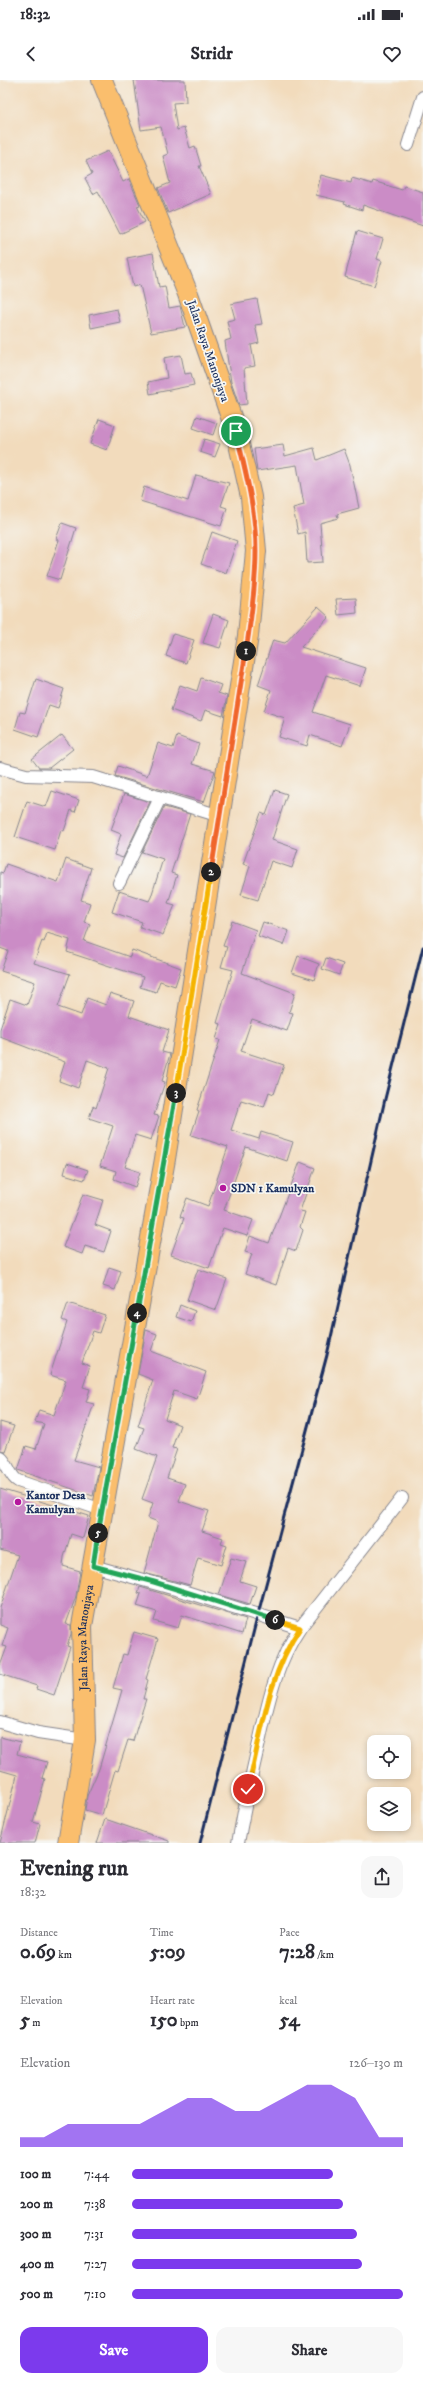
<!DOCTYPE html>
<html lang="en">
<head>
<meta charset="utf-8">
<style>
  body { margin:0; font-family:"IM FELL DW Pica",serif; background:#f7f7f7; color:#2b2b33; height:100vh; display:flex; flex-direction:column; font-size:15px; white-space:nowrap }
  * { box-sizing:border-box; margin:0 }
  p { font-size:13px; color:#7c7c81 }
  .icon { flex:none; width:22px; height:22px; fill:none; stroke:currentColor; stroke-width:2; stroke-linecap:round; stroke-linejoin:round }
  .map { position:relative; height:1763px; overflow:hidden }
  .drawer { display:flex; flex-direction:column; background:#fff; flex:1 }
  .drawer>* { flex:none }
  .buttons { position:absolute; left:367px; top:1655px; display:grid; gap:8px }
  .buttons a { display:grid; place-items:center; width:44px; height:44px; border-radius:8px; background:#fff; box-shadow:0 2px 6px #0003; font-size:20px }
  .pin { position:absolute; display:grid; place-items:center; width:34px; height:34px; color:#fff; margin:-17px; border:2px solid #fff; border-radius:50%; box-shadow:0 1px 4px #0007 }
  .km { position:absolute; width:20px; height:20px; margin:-10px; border-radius:50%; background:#222; color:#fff; font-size:11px; line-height:20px; text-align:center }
  .round { display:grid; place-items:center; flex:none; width:42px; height:42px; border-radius:12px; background:#f7f7f7 }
  .summary { display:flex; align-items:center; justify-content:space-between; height:68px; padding:0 20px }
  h1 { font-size:22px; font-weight:800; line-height:30px }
  .figures { display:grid; grid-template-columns:repeat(3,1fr); gap:6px; height:68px; padding:4px 20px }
  .figures div { display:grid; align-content:center }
  .figures b { font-size:20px; font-weight:800 }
  .figures small { font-size:11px; font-weight:400 }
  .figures p { font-size:11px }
  .chart { height:112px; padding:8px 20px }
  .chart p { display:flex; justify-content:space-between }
  .chart svg { width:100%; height:72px; margin-top:4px; fill:#7c3aed; opacity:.7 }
  .button { display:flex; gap:8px; margin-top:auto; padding:8px 20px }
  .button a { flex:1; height:46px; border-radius:12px; background:#7c3aed; color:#fff; font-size:16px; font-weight:800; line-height:46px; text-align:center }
  .button a+a { background:#f7f7f7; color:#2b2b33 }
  ul { padding:0 20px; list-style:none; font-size:13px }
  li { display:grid; grid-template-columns:64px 48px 1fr; align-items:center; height:30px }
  li i { height:10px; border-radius:5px; background:#7c3aed }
  .status { display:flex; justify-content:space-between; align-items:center; height:28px; padding:0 20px; background:#fff; direction:ltr }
  .status svg { height:11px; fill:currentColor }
  header { display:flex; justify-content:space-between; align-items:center; height:52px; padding:0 20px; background:#fff; font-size:18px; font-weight:800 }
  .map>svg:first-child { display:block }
  .building { fill:#cb8cc6 }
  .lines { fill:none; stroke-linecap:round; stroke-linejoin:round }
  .street-casing { stroke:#86858d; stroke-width:14 }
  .primary-casing { stroke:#86858d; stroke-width:22 }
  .street { stroke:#fff; stroke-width:12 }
  .primary { stroke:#fabe6d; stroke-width:20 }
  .rail { stroke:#1b2f5e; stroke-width:3 }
  .split-1-casing { stroke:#fff; stroke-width:8 }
  .split-2-casing { stroke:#fff; stroke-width:8 }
  .split-3-casing { stroke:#fff; stroke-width:8 }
  .split-4-casing { stroke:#fff; stroke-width:8 }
  .split-5-casing { stroke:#fff; stroke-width:8 }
  .split-6-casing { stroke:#fff; stroke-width:8 }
  .split-7-casing { stroke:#fff; stroke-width:8 }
  .split-1 { stroke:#f0652b; stroke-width:5 }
  .split-2 { stroke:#f0652b; stroke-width:5 }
  .split-3 { stroke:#f5b400; stroke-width:5 }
  .split-4 { stroke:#22a559; stroke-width:5 }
  .split-5 { stroke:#22a559; stroke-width:5 }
  .split-6 { stroke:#22a559; stroke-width:5 }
  .split-7 { stroke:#f5b400; stroke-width:5 }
  .poi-dot { fill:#b5179e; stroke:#f6f6f2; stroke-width:1.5 }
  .labels { text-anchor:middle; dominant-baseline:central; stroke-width:3.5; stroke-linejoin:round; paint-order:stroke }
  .street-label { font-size:12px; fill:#1b2f5e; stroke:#f6f6f2 }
  .poi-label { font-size:12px; font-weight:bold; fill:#1b2f5e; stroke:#f6f6f2; text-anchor:start }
</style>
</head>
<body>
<div class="status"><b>18:32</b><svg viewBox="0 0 49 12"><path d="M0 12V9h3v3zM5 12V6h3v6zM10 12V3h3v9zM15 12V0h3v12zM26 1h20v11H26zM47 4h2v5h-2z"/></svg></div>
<header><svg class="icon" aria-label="back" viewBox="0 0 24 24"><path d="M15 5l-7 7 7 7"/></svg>Stridr<svg class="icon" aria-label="heart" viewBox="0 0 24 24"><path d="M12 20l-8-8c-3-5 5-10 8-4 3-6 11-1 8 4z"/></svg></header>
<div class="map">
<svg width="423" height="1763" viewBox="0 0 423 1763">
  <rect width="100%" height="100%" fill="#f6f6f2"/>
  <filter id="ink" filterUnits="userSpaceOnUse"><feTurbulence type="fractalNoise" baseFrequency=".025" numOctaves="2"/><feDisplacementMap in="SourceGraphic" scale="8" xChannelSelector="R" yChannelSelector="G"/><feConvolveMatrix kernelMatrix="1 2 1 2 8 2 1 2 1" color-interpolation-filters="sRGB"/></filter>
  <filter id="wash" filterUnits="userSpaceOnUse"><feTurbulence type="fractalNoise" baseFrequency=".012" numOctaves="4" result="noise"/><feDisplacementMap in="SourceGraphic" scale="16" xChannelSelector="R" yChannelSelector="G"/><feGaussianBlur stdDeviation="0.9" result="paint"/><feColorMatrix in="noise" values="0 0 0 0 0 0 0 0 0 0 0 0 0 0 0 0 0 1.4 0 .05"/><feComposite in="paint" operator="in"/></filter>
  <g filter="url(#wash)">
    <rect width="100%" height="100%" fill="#f2dbbc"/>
    <g id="blocks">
      <path class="building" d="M 134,0 L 185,0 L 186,22 L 173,23 L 177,50 L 184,48 L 190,68 L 195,66 L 201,86 L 199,86 L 211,114 L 168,133 L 158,108 L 170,103 L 163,76 L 168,74 L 161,47 L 141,50 Z
        M 108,71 L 123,102 L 129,99 L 140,125 L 137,126 L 145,142 L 120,154 L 98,111 L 93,114 L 85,98 L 92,94 L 86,81 Z
        M 321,95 L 351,103 L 352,98 L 372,104 L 373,101 L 402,110 L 404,106 L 423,112 L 423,146 L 363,125 L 362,130 L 344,124 L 345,122 L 316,115 Z
        M 357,151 L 383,159 L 377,179 L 382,181 L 374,206 L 345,197 Z
        M 153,173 L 159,207 L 165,206 L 169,228 L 180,226 L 185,247 L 151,253 L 140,205 L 133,207 L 127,178 Z
        M 257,219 L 262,244 L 255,245 L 259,263 L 251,265 L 255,286 L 244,288 L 247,324 L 239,325 L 231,302 L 227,276 L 225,261 L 231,259 L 227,241 L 235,239 L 231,224 Z
        M 117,229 L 120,242 L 91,248 L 89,235 Z
        M 181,275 L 185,294 L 191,293 L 194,305 L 150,314 L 148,302 L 167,298 L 164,278 Z
        M 197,336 L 217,343 L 213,355 L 193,348 Z
        M 99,339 L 115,345 L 107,370 L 90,364 Z
        M 204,359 L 220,364 L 215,377 L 200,372 Z
        M 283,365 L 285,376 L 314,368 L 317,380 L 344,369 L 350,385 L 359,428 L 337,434 L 338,438 L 320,443 L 323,482 L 307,483 L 305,452 L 298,454 L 293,428 L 304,425 L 297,385 L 257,391 L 254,369 Z
        M 196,395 L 229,403 L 221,426 L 227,428 L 221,446 L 140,421 L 144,407 L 188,421 Z
        M 62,443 L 76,448 L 60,500 L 47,496 L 59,460 L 56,459 Z
        M 212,452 L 237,461 L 226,493 L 201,484 Z
        M 356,518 L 357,533 L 338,535 L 336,519 Z
        M 318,527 L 329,537 L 301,567 L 366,588 L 360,606 L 326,595 L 313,632 L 350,644 L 342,666 L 310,655 L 307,666 L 279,657 L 285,638 L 264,631 L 271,610 L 258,605 L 273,560 L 285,563 Z
        M 213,534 L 229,540 L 220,568 L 203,563 Z
        M 173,554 L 194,560 L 186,583 L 166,576 Z
        M 201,598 L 221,605 L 218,613 L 227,616 L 223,636 L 205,630 L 201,641 L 171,630 L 180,605 L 197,611 Z
        M 36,599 L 64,609 L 58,628 L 49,625 L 38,657 L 15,649 L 20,632 L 25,633 Z
        M 62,655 L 73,669 L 49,688 L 39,688 L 32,679 Z
        M 177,656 L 199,664 L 192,684 L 215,691 L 204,722 L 115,696 L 118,686 L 147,696 L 158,663 L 173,668 Z
        M 275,710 L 287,714 L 272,760 L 298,769 L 292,788 L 271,781 L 258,820 L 241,815 L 250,786 L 243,784 L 261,733 L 266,735 Z
        M 52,711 L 79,720 L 75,732 L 71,730 L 64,751 L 61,750 L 55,770 L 15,757 L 27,721 L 46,727 Z
        M 124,714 L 150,722 L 123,778 L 114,775 L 121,754 L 111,750 Z
        M 164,727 L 190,734 L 171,793 L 177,795 L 168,823 L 175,825 L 163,855 L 140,847 L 142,842 L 112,832 L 119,811 L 149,821 L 151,817 L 163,779 L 142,772 Z
        M 66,779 L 91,788 L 81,820 L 90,823 L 84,842 L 90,844 L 84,861 L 130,877 L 132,870 L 181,888 L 175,906 L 160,901 L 156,912 L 140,907 L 143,897 L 67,872 L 70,860 L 47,853 L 44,862 L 42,861 L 34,883 L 70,894 L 58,927 L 81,935 L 87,918 L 106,925 L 110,913 L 134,921 L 129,936 L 169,950 L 162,972 L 170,974 L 162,1001 L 165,1002 L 154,1035 L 159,1036 L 151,1060 L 135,1055 L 125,1087 L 140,1092 L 135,1107 L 114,1099 L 116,1091 L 100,1086 L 113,1046 L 89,1038 L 93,1026 L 96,1028 L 109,988 L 87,980 L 78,1008 L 59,1001 L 65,982 L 0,957 L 0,949 L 10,919 L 27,925 L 35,902 L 1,891 L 8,871 L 0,868 L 0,792 L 3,793 L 6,784 L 58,802 Z
        M 232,841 L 256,850 L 242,893 L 295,913 L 289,932 L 293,933 L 287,951 L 252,939 L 241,971 L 284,985 L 274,1014 L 269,1012 L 264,1027 L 241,1020 L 231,1050 L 259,1059 L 261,1052 L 293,1062 L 287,1081 L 246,1067 L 224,1130 L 253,1140 L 247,1156 L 223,1148 L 209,1188 L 171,1175 L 184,1138 L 180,1137 L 187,1118 L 208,1126 L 228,1067 L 191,1055 L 199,1031 L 197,1030 L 220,960 L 216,959 L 221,944 L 217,943 L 233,890 L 221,887 L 227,867 L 223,866 Z
        M 263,842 L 289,851 L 284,865 L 258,856 Z
        M 298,876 L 319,884 L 314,900 L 292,893 Z
        M 326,878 L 343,884 L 339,895 L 322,889 Z
        M 300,1082 L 315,1088 L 300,1131 L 305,1132 L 300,1147 L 303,1150 L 296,1171 L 288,1168 L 276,1205 L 245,1194 L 252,1174 L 245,1172 L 250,1156 L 269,1163 Z
        M 67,1083 L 88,1090 L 84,1100 L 64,1094 Z
        M 83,1114 L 103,1120 L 95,1145 L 111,1151 L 104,1172 L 85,1166 L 82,1174 L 63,1167 Z
        M 109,1187 L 121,1191 L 115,1210 L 103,1206 Z
        M 198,1189 L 227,1199 L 216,1230 L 187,1220 Z
        M 68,1223 L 105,1235 L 99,1253 L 93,1251 L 82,1283 L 90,1286 L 83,1307 L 90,1309 L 86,1322 L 94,1324 L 74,1380 L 99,1387 L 93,1416 L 18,1390 L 26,1366 L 36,1369 L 44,1344 L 35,1342 L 39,1330 L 54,1335 L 66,1300 L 50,1295 L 67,1242 L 62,1240 Z
        M 180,1225 L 195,1231 L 191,1242 L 176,1237 Z
        M 146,1250 L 157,1254 L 151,1271 L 206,1292 L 197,1319 L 174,1311 L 165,1339 L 180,1345 L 172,1368 L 177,1369 L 167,1398 L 185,1404 L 179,1421 L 209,1431 L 202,1451 L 223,1458 L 221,1463 L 227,1465 L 221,1485 L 198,1478 L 190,1505 L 144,1493 L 158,1442 L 148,1438 L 153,1423 L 142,1419 L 157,1377 L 136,1369 L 144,1348 L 138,1346 L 153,1300 L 138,1294 Z
        M 0,1342 L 14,1346 L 5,1371 L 0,1370 Z
        M 0,1409 L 89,1436 L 83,1458 L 71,1454 L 64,1477 L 63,1486 L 80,1491 L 76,1516 L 66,1544 L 71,1545 L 71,1554 L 67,1566 L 70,1567 L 54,1615 L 36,1609 L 37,1606 L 0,1594 L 0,1586 L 7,1567 L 2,1566 L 8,1548 L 0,1545 L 0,1528 L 18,1475 L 0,1470 Z
        M 231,1478 L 246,1482 L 240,1501 L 256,1506 L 250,1524 L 219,1515 Z
        M 140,1507 L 246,1539 L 242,1554 L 182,1535 L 178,1548 L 154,1541 L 157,1532 L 137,1526 L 141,1514 L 138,1513 Z
        M 134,1552 L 158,1559 L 146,1599 L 148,1600 L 143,1619 L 146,1619 L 137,1647 L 133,1661 L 128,1660 L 118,1691 L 115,1690 L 102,1735 L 85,1730 L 87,1716 L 99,1689 L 122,1610 L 113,1608 L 123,1574 L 127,1575 Z
        M 0,1657 L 20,1662 L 17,1674 L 47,1682 L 42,1698 L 45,1699 L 33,1742 L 40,1744 L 35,1763 L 0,1763 L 17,1695 L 0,1690 Z
        M 105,1739 L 169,1761 L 169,1763 L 97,1763 Z"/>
    </g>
  </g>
  <g filter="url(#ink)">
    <use href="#blocks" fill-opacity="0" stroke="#86858d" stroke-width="1"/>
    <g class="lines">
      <defs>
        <path id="street" d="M 408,65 L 423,17
          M 0,688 L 26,695 L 93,697 L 220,736
          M 119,803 L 160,718
          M 0,1377 C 9,1384 9,1396 18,1401 L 102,1430
          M 93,1486 L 186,1512 L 300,1548 C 276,1583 268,1623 259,1663 C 251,1697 244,1730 238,1763
          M 300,1548 L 402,1418
          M 0,1642 L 38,1653 L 85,1660"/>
        <g id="primary">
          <path id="s1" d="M 68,1763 L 85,1660 L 82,1546 L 165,1079 L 248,556 L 256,471 L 251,417 L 236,351 L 188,214 L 102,0"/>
        </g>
      </defs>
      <use href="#street" class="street-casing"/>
      <use href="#primary" class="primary-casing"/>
      <use href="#street" class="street"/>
      <use href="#primary" class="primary"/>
      <path class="rail" d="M 200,1763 L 258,1534 L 327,1275 L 385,1019 L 423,867"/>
    </g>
  </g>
  <g class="lines" filter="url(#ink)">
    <defs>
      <path id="split-1" d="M 236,351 C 245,390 256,430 256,471 C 256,504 251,539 246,571"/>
      <path id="split-2" d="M 211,792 L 246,571"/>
      <path id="split-3" d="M 176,1013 L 211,792"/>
      <path id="split-4" d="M 137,1233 L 176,1013"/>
      <path id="split-5" d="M 98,1453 L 137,1233"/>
      <path id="split-6" d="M 98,1453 L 93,1486 L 154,1502 L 275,1540"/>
      <path id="split-7" d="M 248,1709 C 261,1655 268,1595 300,1548 L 275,1540"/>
    </defs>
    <use href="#split-1" class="split-1-casing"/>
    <use href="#split-2" class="split-2-casing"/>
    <use href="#split-3" class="split-3-casing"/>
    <use href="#split-4" class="split-4-casing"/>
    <use href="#split-5" class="split-5-casing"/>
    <use href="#split-6" class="split-6-casing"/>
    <use href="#split-7" class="split-7-casing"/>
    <use href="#split-1" class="split-1"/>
    <use href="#split-2" class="split-2"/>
    <use href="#split-3" class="split-3"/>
    <use href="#split-4" class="split-4"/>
    <use href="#split-5" class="split-5"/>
    <use href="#split-6" class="split-6"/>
    <use href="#split-7" class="split-7"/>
  </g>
  <g class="poi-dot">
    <circle cx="223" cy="1108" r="4"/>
    <circle cx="18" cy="1422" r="4"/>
  </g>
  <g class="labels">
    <g class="street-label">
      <text transform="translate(208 271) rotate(71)">Jalan Raya Manonjaya</text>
      <text stroke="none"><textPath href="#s1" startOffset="207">Jalan Raya Manonjaya</textPath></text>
    </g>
    <g class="poi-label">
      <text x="231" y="1108">SDN 1 Kamulyan</text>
      <text x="26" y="1415">Kantor Desa<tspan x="26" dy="14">Kamulyan</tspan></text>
    </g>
  </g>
</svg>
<div class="buttons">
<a><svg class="icon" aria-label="locate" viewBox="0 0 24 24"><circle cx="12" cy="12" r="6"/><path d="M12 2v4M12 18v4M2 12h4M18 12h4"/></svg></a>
<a><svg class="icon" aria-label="layers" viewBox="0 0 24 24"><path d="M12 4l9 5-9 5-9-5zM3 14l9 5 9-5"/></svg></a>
</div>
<div class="pin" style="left:236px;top:351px;background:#1e9e55"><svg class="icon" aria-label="arrive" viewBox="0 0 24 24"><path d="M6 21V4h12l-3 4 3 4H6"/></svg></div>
<div class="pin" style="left:248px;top:1709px;background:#d93025"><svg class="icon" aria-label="check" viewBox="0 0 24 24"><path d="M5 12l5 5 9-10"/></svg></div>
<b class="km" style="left:246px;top:571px">1</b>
<b class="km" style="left:211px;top:792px">2</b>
<b class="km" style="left:176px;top:1013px">3</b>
<b class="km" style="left:137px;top:1233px">4</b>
<b class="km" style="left:98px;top:1453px">5</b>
<b class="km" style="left:275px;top:1540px">6</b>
</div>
<section class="drawer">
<div class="summary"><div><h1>Evening run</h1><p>18:32</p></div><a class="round"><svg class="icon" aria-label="share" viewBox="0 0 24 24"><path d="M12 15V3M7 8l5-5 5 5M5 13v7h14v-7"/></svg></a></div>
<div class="figures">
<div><p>Distance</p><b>0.69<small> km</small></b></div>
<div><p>Time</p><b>5:09</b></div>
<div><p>Pace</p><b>7:28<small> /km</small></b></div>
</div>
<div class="figures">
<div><p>Elevation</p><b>5<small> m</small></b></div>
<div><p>Heart rate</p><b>150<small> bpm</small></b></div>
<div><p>kcal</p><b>54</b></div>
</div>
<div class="chart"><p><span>Elevation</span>126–130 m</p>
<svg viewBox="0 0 160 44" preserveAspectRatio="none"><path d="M0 44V38L10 38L20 30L30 30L40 30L50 30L60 22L70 14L80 14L90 22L100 22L110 14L120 6L130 6L140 14L150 38L160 38V44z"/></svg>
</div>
<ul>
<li><b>100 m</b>7:44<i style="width:74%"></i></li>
<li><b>200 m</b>7:38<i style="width:78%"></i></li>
<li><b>300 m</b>7:31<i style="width:83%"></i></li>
<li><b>400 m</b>7:27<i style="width:85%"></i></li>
<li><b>500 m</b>7:10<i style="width:100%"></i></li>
</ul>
<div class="button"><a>Save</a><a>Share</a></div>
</section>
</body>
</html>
